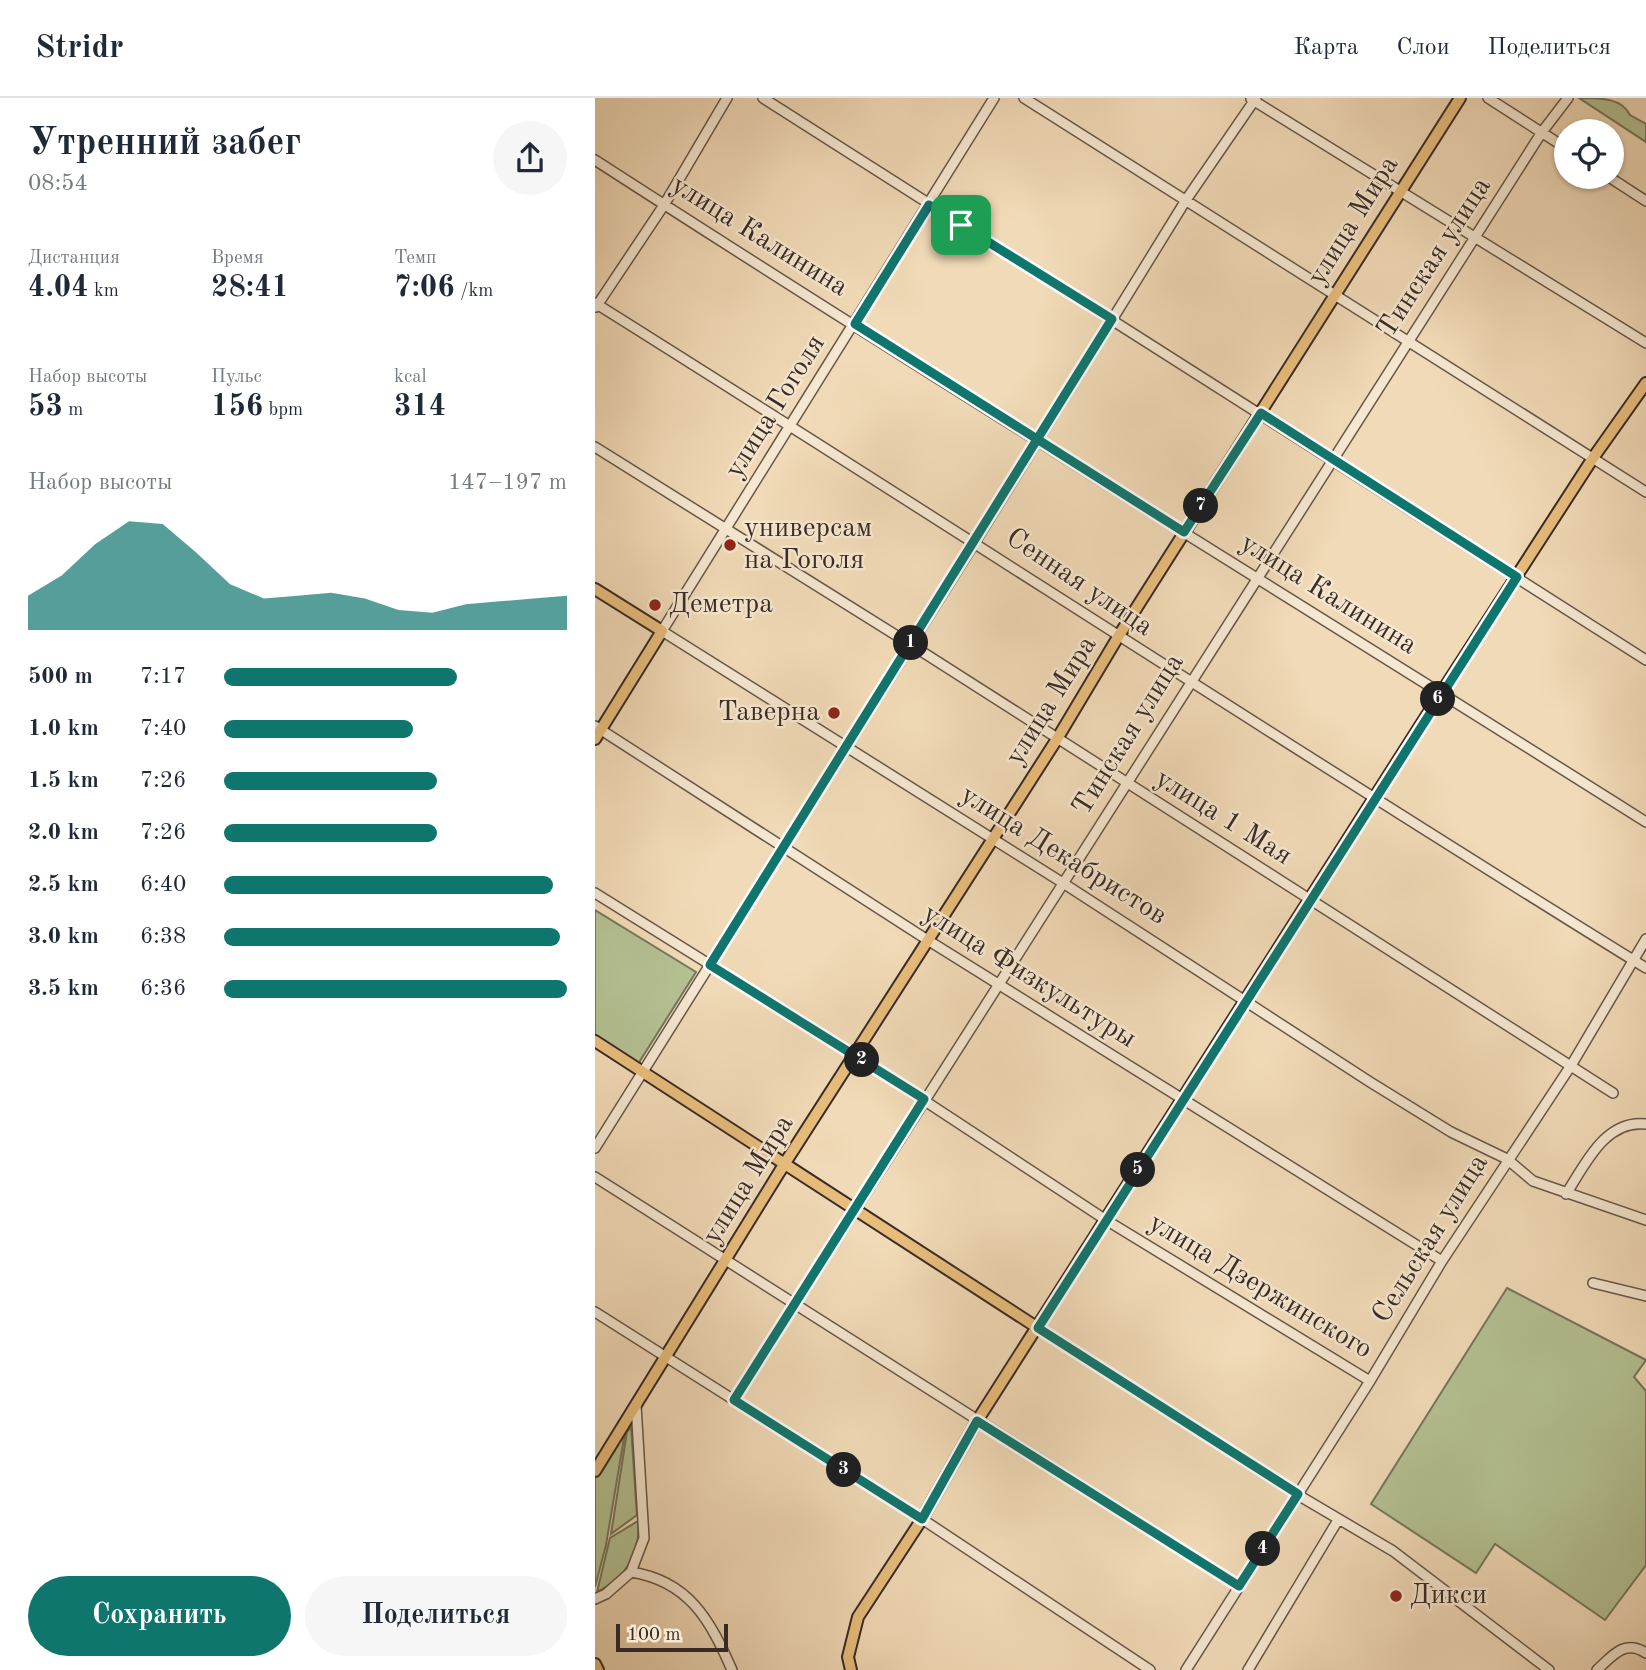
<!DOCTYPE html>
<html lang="ru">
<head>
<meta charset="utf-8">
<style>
  body { margin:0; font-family:"Old Standard TT",serif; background:#f6f6f7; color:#1f2937; height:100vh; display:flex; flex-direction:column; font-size:26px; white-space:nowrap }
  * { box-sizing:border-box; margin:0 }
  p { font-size:23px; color:#747a83 }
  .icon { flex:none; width:38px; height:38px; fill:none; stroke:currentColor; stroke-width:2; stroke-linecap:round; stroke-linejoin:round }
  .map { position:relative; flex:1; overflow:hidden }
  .panel { display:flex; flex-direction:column; background:#fff; width:595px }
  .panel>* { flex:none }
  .controls { position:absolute; left:959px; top:21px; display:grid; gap:14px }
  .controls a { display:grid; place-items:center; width:70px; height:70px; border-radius:50%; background:#fff; box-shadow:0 2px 5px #0004; font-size:35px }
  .scale { position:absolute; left:21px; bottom:18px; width:112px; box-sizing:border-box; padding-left:7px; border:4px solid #382b26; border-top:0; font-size:19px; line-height:24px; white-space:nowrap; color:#382b26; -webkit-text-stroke:5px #f6e7d0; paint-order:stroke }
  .pin { position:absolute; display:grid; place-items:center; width:60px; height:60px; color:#fff; margin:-30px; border-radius:14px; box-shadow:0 4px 10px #0006 }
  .km { position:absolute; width:35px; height:35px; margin:-18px; border-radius:50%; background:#222; color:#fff; font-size:19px; line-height:35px; text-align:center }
  .round { display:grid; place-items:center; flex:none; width:74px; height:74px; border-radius:37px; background:#f6f6f7 }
  .headline { display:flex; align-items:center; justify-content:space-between; height:119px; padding:0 28px }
  h1 { font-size:38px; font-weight:700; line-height:52px }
  .figures { display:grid; grid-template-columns:repeat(3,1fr); gap:10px; height:119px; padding:7px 28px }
  .figures div { display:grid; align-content:center }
  .figures b { font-size:30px; font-weight:700 }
  .figures small { font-size:19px; font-weight:400 }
  .figures p { font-size:19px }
  .chart { height:196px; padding:14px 28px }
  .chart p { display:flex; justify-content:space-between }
  .chart svg { width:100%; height:126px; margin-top:7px; fill:#0f766e; opacity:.7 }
  .button { display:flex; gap:14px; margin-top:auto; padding:14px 28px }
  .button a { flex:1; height:80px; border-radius:42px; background:#0f766e; color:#fff; font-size:28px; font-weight:700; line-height:80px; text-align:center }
  .button a+a { background:#f6f6f7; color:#1f2937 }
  ul { padding:0 28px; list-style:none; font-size:23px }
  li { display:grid; grid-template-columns:112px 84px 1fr; align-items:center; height:52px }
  li i { height:18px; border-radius:9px; background:#0f766e }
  header { display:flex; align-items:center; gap:42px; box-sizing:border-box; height:98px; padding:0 35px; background:#fff; border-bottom:2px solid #e0e1e3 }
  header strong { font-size:33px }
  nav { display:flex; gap:38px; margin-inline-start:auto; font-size:24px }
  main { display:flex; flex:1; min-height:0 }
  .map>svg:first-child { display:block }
  .green { fill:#b4c193; stroke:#76765c; stroke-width:2 }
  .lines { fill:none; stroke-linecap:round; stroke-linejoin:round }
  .minor-casing { stroke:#66574a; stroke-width:12 }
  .major-casing { stroke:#382b26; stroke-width:14 }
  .minor { stroke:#f6e7d0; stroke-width:9 }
  .major { stroke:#e8bd7c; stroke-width:10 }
  .route-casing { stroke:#fff; stroke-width:14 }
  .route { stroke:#0f766e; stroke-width:9 }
  .poi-dot { fill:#8f2418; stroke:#f6e7d0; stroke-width:2.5 }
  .labels { text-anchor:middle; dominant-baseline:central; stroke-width:5; stroke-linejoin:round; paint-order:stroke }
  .street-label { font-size:28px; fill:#382b26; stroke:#f6e7d0 }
  .poi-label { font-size:28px; fill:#382b26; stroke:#f6e7d0; text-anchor:start }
</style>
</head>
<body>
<header>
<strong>Stridr</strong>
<nav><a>Карта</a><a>Слои</a><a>Поделиться</a></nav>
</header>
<main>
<section class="panel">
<div class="headline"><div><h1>Утренний забег</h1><p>08:54</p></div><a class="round"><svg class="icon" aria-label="share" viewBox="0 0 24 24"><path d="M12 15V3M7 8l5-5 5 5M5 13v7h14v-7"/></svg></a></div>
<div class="figures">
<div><p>Дистанция</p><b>4.04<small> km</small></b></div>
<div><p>Время</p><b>28:41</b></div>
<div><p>Темп</p><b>7:06<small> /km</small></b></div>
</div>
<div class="figures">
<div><p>Набор высоты</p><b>53<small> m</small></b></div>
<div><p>Пульс</p><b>156<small> bpm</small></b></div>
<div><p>kcal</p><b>314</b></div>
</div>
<div class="chart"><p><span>Набор высоты</span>147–197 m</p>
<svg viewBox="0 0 160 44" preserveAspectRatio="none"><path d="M0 44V32L10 25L20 14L30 6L40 7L50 17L60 28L70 33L80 32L90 31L100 33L110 37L120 38L130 35L140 34L150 33L160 32V44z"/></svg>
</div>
<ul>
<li><b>500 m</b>7:17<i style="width:68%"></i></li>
<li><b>1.0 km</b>7:40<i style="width:55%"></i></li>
<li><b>1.5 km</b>7:26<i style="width:62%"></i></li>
<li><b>2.0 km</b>7:26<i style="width:62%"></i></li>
<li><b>2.5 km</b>6:40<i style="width:96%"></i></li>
<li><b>3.0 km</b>6:38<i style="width:98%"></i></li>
<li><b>3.5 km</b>6:36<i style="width:100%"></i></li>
</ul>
<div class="button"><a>Сохранить</a><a>Поделиться</a></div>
</section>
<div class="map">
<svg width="1051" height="1572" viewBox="0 0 1051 1572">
  <rect width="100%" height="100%" fill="#f1dab7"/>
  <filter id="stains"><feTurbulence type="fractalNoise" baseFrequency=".00286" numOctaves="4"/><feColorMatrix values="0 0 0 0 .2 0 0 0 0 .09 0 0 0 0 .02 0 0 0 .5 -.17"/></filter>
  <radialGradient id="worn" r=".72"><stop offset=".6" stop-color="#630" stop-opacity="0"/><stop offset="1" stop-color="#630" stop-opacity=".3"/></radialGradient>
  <path class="green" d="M 984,0 C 1006,0 1027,0 1035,17 L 1051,26 L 1051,44 Z
    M 0,812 L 101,874 L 43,966 L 0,938 Z
    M 912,1190 L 1051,1262 L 1039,1279 L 1051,1293 L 1051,1467 L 1010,1522 L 900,1446 L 881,1475 L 776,1406 Z
    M 36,1329 L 42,1417 L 16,1436 L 32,1334 Z
    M 30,1334 L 11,1447 L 0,1489 L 0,1380 Z
    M 43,1423 C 46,1455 31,1480 2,1494 L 15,1440 Z"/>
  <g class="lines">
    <defs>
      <path id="minor" d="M 168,0 L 1051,562
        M 399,0 L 67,533 L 468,785 L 775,984 L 856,1034 L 912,1061 L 938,1083 L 1051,1122
        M 429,0 L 1051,394
        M 893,0 L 971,50
        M 656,1 L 1051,245
        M 0,62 C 348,287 701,503 1051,724
        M 1014,79 L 1051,103
        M 0,205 C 351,425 698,652 1051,870
        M 1,209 L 69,107 L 132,0
        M 0,349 L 315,546 L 1018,995
        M 0,628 L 331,841 L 847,1163
        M 0,795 L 260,957 L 511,1122 L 775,1283
        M 0,1050 L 380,444 L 591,102 L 661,0
        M 0,1079 L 644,1488
        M 971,1096 C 990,1067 1010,1021 1051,1026
        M 998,1185 L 1051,1198
        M 0,1214 L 327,1421 L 555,1572
        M 443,1230 L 703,1397 L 798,1453 L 954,1572
        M 139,1302 L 947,34 L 973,0
        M 36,1474 C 94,1483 115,1522 137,1572
        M 0,1501 L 11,1496 L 36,1474 L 49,1440 L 41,1307
        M 591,1572 L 775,1283 L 847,1163 L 977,966 L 1051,841
        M 653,1572 L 743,1422
        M 1002,1572 C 1018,1557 1030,1541 1051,1555"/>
      <path id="major" d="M 0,491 L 67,533 L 0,641
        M 0,943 L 443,1230
        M 0,1373 L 190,1065 L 462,641 L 523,539 L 865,0
        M 0,1566 L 3,1572
        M 256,1572 L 253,1559 L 263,1519 L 327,1421 L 382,1323 L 846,595 L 998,360 L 1051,285"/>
    </defs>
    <use href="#minor" class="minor-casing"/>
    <use href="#major" class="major-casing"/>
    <use href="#minor" class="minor"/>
    <use href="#major" class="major"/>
  </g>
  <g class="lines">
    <defs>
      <path id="route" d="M 366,127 L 517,221 L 115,867 L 329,1001 L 139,1302 L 327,1421 L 382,1323 L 644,1488 L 703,1396 L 443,1230 L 922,479 L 666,315 L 589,434 L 260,226 L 334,107 L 366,127"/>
    </defs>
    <use href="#route" class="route-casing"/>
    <use href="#route" class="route"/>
  </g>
  <g class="poi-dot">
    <circle cx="135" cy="447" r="7"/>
    <circle cx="60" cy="507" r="7"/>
    <circle cx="239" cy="615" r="7"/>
    <circle cx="801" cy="1498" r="7"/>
  </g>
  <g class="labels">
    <g class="street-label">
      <text transform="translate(759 123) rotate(-58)">улица Мира</text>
      <text transform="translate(164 139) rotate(32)">улица Калинина</text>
      <text transform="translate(840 160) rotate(-57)">Тинская улица</text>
      <text transform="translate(181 309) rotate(-58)">улица Гоголя</text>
      <text transform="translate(484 485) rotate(34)">Сенная улица</text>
      <text transform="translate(733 497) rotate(32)">улица Калинина</text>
      <text transform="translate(457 603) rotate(-58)">улица Мира</text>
      <text transform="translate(534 637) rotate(-58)">Тинская улица</text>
      <text transform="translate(628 720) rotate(32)">улица 1 Мая</text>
      <text transform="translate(468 758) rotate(32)">улица Декабристов</text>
      <text transform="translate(434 879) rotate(32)">улица Физкультуры</text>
      <text transform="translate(154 1082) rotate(-58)">улица Мира</text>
      <text transform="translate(836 1141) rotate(-58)">Сельская улица</text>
      <text transform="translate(665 1189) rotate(31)">улица Дзержинского</text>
    </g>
    <g class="poi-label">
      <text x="149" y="431">универсам<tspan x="149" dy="32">на Гоголя</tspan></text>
      <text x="74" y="507">Деметра</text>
      <text x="225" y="615" text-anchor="end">Таверна</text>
      <text x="815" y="1498">Дикси</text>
    </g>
  </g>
  <rect width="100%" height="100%" filter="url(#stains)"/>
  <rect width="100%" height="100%" fill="url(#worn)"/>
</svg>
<div class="controls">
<a><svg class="icon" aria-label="locate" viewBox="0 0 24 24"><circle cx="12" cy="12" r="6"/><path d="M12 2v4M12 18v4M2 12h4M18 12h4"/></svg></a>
</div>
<div class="scale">100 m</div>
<div class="pin" style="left:366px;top:127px;background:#1e9e55"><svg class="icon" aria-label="arrive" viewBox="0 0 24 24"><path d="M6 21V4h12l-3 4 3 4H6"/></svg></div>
<b class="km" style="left:316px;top:545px">1</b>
<b class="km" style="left:267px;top:962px">2</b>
<b class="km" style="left:249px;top:1372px">3</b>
<b class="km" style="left:668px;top:1451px">4</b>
<b class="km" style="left:543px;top:1072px">5</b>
<b class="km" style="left:843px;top:601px">6</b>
<b class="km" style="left:606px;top:408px">7</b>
</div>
</main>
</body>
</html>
